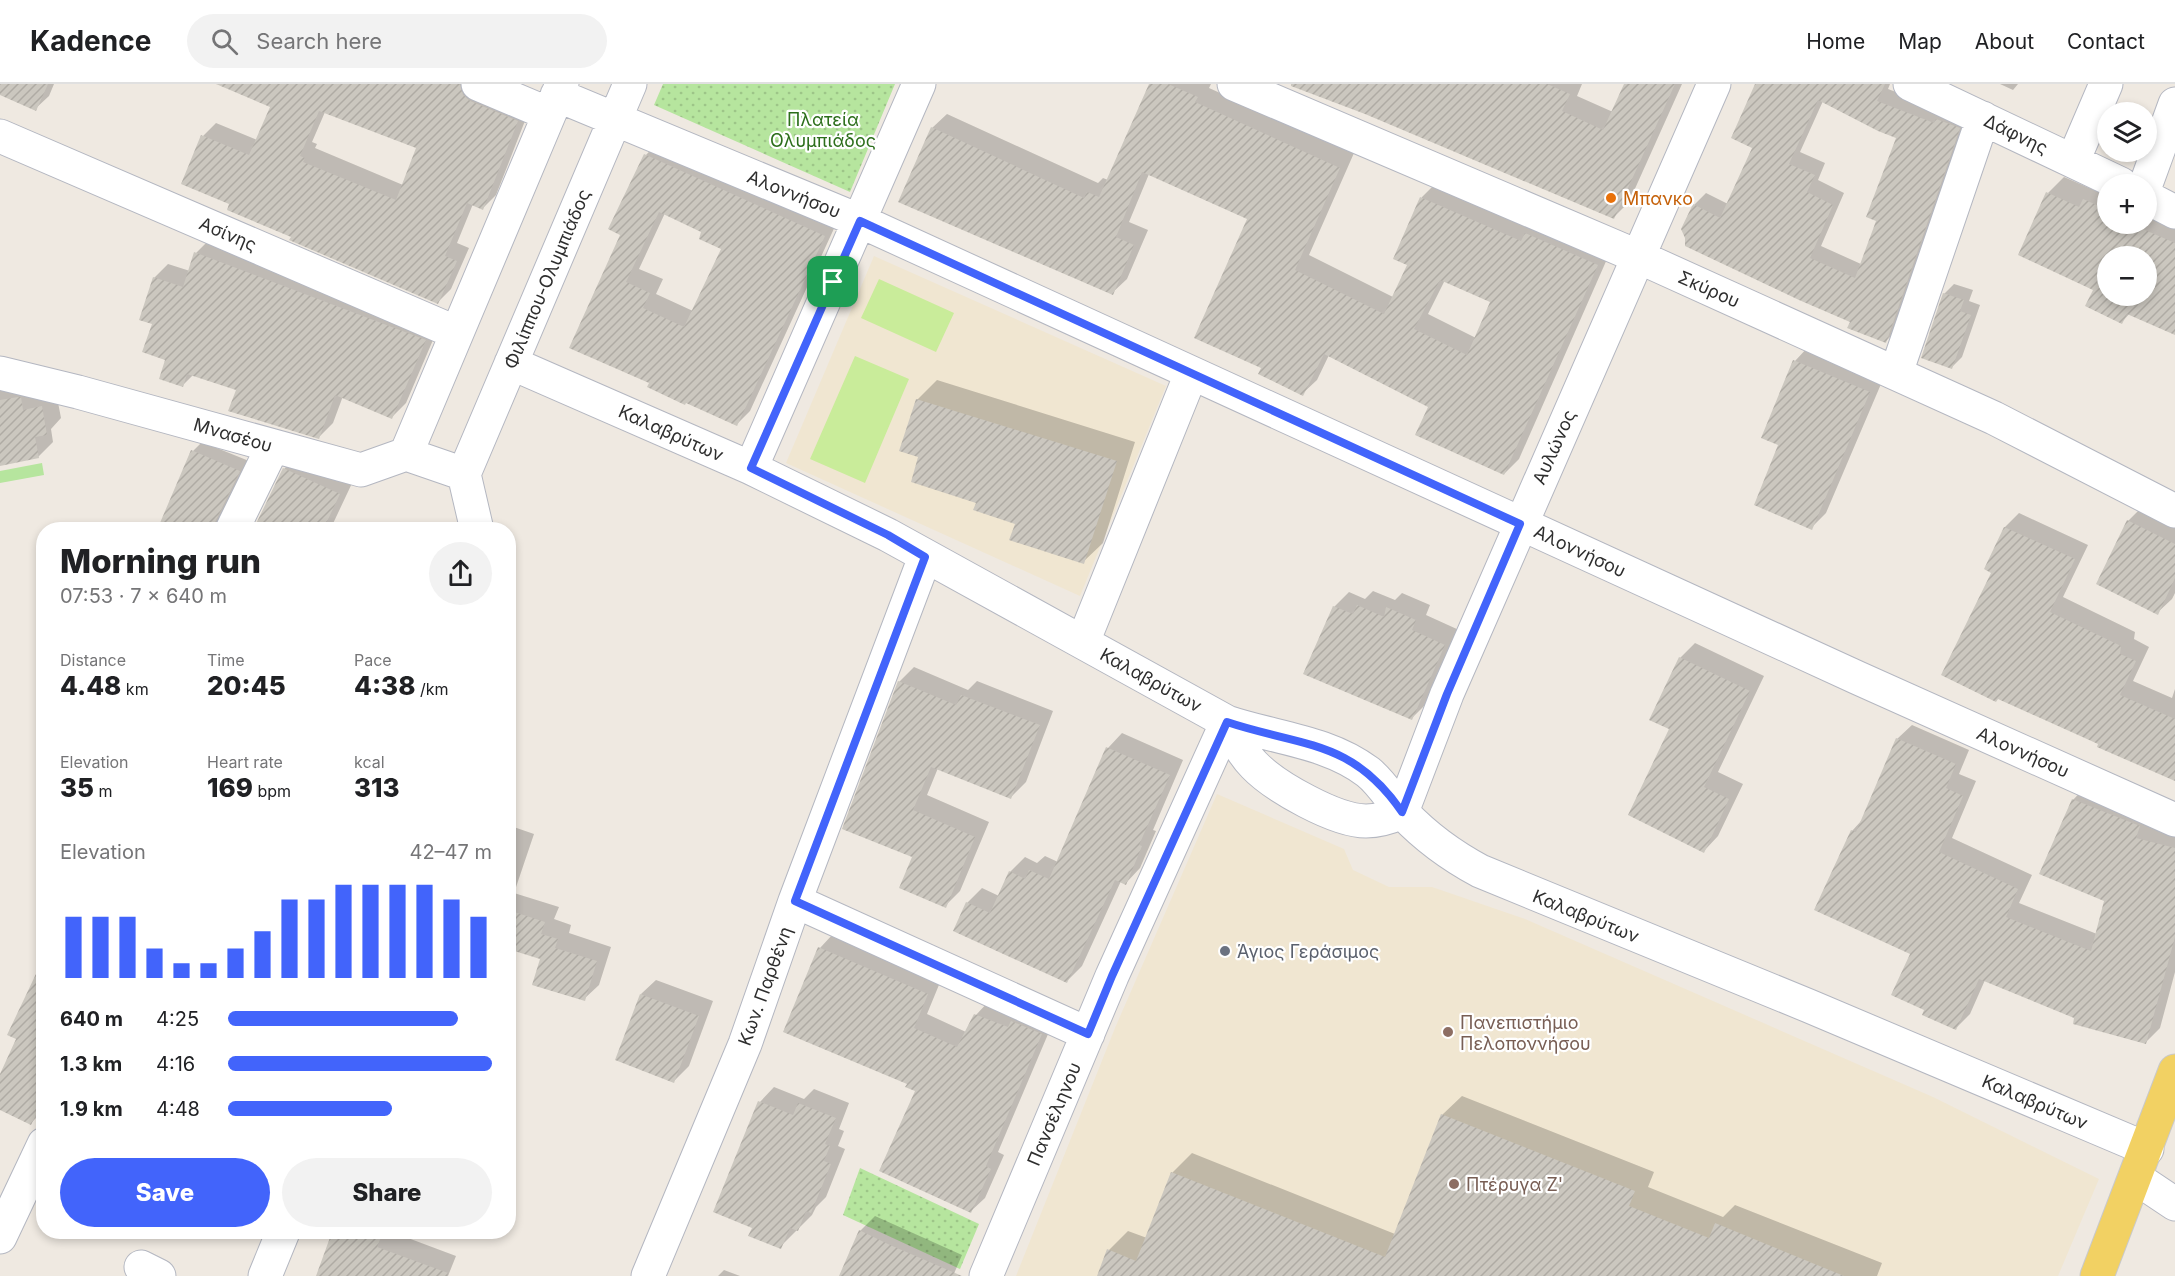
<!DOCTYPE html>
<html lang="en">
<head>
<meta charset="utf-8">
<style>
  body { margin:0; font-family:Inter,sans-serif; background:#f2f2f2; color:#202124; height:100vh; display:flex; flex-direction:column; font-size:22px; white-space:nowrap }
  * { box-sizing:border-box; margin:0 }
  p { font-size:20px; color:#757577 }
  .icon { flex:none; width:33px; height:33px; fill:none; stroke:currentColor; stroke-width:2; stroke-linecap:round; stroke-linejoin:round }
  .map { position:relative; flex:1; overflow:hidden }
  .sheet { position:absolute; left:36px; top:438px; width:480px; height:717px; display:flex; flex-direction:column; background:#fff; border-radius:24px; box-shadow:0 3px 9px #0003 }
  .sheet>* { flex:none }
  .buttons { position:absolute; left:2097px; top:18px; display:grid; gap:12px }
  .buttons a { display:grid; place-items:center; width:60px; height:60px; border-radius:50%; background:#fff; box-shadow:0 3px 9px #0003; font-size:30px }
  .pin { position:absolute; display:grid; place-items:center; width:51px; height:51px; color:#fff; margin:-26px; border-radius:12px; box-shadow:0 3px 9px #0006 }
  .round { display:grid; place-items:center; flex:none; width:63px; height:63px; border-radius:32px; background:#f2f2f2 }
  .overview { display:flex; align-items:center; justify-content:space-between; height:102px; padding:0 24px }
  h1 { font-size:33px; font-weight:800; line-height:45px }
  .figures { display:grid; grid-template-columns:repeat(3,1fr); gap:9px; height:102px; padding:6px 24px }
  .figures div { display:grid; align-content:center }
  .figures b { font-size:26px; font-weight:800 }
  .figures small { font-size:16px; font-weight:400 }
  .figures p { font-size:16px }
  .chart { height:168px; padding:12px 24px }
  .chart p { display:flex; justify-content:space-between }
  .chart svg { width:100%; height:108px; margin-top:6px; stroke:#4264fb; stroke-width:6 }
  .action { display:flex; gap:12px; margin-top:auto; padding:12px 24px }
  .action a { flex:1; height:69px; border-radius:36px; background:#4264fb; color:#fff; font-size:24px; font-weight:800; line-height:69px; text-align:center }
  .action a+a { background:#f2f2f2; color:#202124 }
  ul { padding:0 24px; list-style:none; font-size:20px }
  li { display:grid; grid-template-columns:96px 72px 1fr; align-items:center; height:45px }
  li i { height:15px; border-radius:8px; background:#4264fb }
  header { display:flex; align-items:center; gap:36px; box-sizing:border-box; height:84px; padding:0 30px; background:#fff; border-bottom:2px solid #e0e0e0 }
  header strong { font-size:28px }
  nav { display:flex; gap:33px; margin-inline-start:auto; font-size:21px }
  .search { width:420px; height:54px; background:#f2f2f2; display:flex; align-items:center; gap:15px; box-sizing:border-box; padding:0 21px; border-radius:33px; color:#757577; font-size:22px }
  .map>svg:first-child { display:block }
  .education { fill:#f0e6d1 }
  .grass { fill:#b6e59e }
  .park { fill:url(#park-dots) }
  .pitch { fill:#c9ec9a }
  .shadow { fill:#0003; fill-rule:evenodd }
  .building { fill:url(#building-hatch); fill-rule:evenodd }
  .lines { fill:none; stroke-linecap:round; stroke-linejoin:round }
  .minor-casing { stroke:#b4b7c1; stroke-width:35 }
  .major-casing { stroke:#c9c9c9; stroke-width:35 }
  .minor { stroke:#fff; stroke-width:33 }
  .major { stroke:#f2d163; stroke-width:33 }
  .route-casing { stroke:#fff; stroke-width:12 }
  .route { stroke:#4264fb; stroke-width:8 }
  .food-dot { fill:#e8710a; stroke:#fff; stroke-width:2 }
  .worship-dot { fill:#6b7280; stroke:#fff; stroke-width:2 }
  .education-dot { fill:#8d6e63; stroke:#fff; stroke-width:2 }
  .labels { text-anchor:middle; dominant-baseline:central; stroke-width:4.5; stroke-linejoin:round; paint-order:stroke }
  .park-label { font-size:18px; fill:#2c6e1b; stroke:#fff }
  .street-label { font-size:18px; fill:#2e2e2e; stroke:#fff }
  .food-label { font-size:18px; fill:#c56008; stroke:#fff; text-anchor:start }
  .worship-label { font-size:18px; fill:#5b616d; stroke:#fff; text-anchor:start }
  .education-label { font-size:18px; fill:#785e54; stroke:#fff; text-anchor:start }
</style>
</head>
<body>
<header>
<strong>Kadence</strong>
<div class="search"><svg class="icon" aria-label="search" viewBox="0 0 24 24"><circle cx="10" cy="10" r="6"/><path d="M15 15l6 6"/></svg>Search here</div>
<nav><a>Home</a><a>Map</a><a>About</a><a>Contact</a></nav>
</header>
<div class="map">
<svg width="2175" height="1192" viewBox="0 0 2175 1192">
  <defs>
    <pattern id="park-dots" width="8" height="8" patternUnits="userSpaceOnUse" patternTransform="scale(1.5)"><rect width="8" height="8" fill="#b6e59e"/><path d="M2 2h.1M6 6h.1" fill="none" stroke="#9dc588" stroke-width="1.8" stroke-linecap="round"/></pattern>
    <pattern id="building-hatch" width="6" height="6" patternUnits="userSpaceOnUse" patternTransform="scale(1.5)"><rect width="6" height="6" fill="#cbc7bf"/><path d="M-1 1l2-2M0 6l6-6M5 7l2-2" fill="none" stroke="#afaba4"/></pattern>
  </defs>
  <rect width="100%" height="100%" fill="#efe9e1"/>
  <path class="education" d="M 874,172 L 1166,302 L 1080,512 L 786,379 Z
    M 1217,710 L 1344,765 L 1353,786 L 1389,803 L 1432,803 L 1525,835 L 1933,1013 L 2099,1095 L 2058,1192 L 1016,1192 L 1115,944 Z"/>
  <path class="grass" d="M 42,379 L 44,391 L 0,399 L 0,387 Z"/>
  <path class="park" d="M 663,0 L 895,0 L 850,108 L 654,21 Z
    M 860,1084 L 979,1140 L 960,1185 L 843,1131 Z"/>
  <path class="pitch" d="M 879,195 L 954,229 L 936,268 L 861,234 Z
    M 855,272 L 909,295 L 865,399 L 810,375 Z"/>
  <path class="shadow" d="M 0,0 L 54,0 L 49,12 L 35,25 L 0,9 Z
    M 233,0 L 478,0 L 530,24 L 496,111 L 483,124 L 473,120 L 457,159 L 469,164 L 451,205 L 438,218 L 293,152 L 231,119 L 203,52 L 216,39 L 257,56 L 272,23 ZM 325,28 L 418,63 L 403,101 L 315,64 L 317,60 L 312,58 Z
    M 1150,0 L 1211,0 L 1209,4 L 1354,69 L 1309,171 L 1393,213 L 1409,180 L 1395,174 L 1422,113 L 1436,99 L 1611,166 L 1519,375 L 1504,390 L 1430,322 L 1329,271 L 1317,296 L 1302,310 L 1263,283 L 1249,135 L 1149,90 L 1129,138 L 1148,146 L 1127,195 L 1112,209 L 932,44 L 947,30 L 1098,99 L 1103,94 L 1108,96 ZM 1445,196 L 1492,218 L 1476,254 L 1428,230 Z
    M 1331,0 L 1582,0 L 1577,12 L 1613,28 L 1625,0 L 1682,0 L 1629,118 L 1613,134 Z
    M 1757,0 L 1890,0 L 1888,5 L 1946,27 L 1971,32 L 1898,245 L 1886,257 L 1852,237 L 1694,121 L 1706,109 L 1728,120 L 1754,63 ZM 1823,17 L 1898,53 L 1878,136 L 1861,180 L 1821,162 L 1844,109 L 1818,96 L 1825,79 L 1800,68 Z
    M 2000,0 L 2018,0 L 2013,6 Z
    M 659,57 L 837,138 L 750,327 L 736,341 L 651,298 L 571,263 L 622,150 L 646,71 ZM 665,129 L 703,148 L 723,164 L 693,227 L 656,210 L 663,195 L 639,185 Z
    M 2064,93 L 2094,106 L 2101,99 L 2108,102 L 2108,140 L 2146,140 L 2146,123 L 2175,136 L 2175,250 L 2130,229 L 2122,238 L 2095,205 L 2048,109 ZM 2108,172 L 2146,172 L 2146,212 L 2108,212 Z
    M 210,155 L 439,242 L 406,319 L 392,333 L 343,312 L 333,339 L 319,353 L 238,306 L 193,291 L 183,301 L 167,275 L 154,239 L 154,194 L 168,180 L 190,187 L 196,169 Z
    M 1954,200 L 1973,206 L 1969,217 L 1980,221 L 1962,273 L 1952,283 L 1944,210 Z
    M 1809,262 L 1884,293 L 1826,429 L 1811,444 L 1780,360 L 1795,277 Z
    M 0,295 L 56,308 L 61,334 L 51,345 L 53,358 L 38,373 L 0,381 Z
    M 937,296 L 1135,358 L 1103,459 L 1083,478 L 978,418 L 917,316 Z
    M 202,358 L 249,377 L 219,446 L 160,446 L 193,367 Z
    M 299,370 L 354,395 L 330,446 L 255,446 L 284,385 Z
    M 2143,422 L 2175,438 L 2175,509 L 2172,515 L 2157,529 L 2128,437 Z
    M 2019,429 L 2088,461 L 2063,513 L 2135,548 L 2134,555 L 2149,563 L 2133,597 L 2172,614 L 2175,605 L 2175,695 L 2100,659 L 1993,488 L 1986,485 L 2005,443 Z
    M 1373,507 L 1395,516 L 1402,509 L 1430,521 L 1426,531 L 1459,546 L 1426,620 L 1411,635 L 1334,523 L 1349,508 L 1365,515 Z
    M 1695,559 L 1764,592 L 1718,688 L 1743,700 L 1718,752 L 1704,767 L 1671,645 L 1680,574 Z
    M 914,583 L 968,606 L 977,597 L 1053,627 L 1026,698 L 1011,713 L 938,684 L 927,711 L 989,738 L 960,807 L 945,822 L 914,772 L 899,598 Z
    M 1912,641 L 1969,666 L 1959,690 L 1976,697 L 1952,754 L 2032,791 L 2019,819 L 2097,850 L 2105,816 L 2073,716 L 2087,701 L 2175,747 L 2175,888 L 2160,944 L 2146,958 L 2076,933 L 1985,896 L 1970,930 L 1956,944 L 1926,926 L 1912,869 L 1852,747 L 1862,736 L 1897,655 Z
    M 1122,649 L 1183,676 L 1153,746 L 1156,747 L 1140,784 L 1126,799 L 1121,797 L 1082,882 L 1067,897 L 967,819 L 982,804 L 999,812 L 1010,788 L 1025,773 L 1037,779 L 1045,772 L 1058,778 L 1108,664 Z
    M 508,741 L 534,750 L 514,809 L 559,823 L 554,835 L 571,841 L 569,849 L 611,863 L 599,901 L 584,915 L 542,874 L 508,863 Z
    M 833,850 L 941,896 L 927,930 L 966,948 L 976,931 L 989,917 L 1054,936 L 998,1068 L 1004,1071 L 985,1114 L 971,1127 L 916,1006 L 909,999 L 820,864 Z
    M 44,882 L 44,1026 L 31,1039 L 0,1025 L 0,994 L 18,955 Z
    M 656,896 L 713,917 L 689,982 L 674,997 L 641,910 Z
    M 774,1003 L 804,1015 L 814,1005 L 849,1019 L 839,1045 L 844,1047 L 838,1062 L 845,1065 L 826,1113 L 816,1123 L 812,1131 L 780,1163 L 753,1143 L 760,1018 Z
    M 1462,1012 L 1654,1088 L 1648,1103 L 1723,1133 L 1735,1121 L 1882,1179 L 1877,1192 L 1098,1192 L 1109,1166 L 1128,1147 L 1147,1154 L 1172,1089 L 1192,1069 L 1395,1150 L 1442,1031 Z
    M 875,1132 L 962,1171 L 953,1192 L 841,1192 L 860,1147 Z
    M 334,1148 L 392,1148 L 456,1172 L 448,1192 L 318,1192 Z
    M 724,1186 L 740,1192 L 718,1192 Z"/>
  <path class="building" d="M 0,0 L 48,0 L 36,27 L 0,11 Z
    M 216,0 L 460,0 L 463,11 L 470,17 L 518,37 L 483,126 L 467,119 L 445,172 L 457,177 L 438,220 L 289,156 L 291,153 L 227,126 L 229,120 L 181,100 L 201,51 L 249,71 L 270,23 ZM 319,27 L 416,64 L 396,116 L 303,78 L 305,74 L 300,72 Z
    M 1149,0 L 1168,0 L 1198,13 L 1195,18 L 1340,84 L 1295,186 L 1384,230 L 1407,181 L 1393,175 L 1420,113 L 1521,157 L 1525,149 L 1598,181 L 1504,391 L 1415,351 L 1428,323 L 1324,270 L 1303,312 L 1258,290 L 1261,284 L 1194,254 L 1247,135 L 1142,88 L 1116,153 L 1134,161 L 1113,211 L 898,118 L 931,43 L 1084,114 L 1087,108 L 1099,113 ZM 1440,196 L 1490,218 L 1467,271 L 1414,245 Z
    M 1291,0 L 1547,0 L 1570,10 L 1562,27 L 1603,46 L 1624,0 L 1675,0 L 1614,135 L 1365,30 L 1291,2 Z
    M 1755,0 L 1885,0 L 1877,17 L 1934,39 L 1936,35 L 1960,44 L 1886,259 L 1847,244 L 1850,238 L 1799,216 L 1685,162 L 1685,154 L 1681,145 L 1693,120 L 1720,134 L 1752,64 L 1731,54 ZM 1818,16 L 1878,47 L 1896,54 L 1866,133 L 1876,137 L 1855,194 L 1810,174 L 1833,121 L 1807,108 L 1815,91 L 1789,80 Z
    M 644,70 L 825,152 L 737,342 L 686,319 L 685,321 L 647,303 L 649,299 L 569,264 L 620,151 L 608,145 ZM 659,128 L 701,148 L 699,155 L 721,165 L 684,243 L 643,224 L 650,209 L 626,198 Z
    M 2046,108 L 2079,123 L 2083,115 L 2108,126 L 2108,140 L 2131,140 L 2175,159 L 2175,251 L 2127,230 L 2122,240 L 2085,222 L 2093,206 L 2018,171 ZM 2108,172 L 2146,172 L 2146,212 L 2108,212 Z
    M 194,168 L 426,256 L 392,335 L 335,311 L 319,355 L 228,327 L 236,306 L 187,290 L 183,303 L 159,295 L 165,276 L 142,268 L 152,240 L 139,236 L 153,193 L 183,203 Z
    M 1943,209 L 1964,216 L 1960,227 L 1971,231 L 1952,285 L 1921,274 Z
    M 1793,276 L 1870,308 L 1812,446 L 1754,421 L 1778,361 L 1761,354 Z
    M 18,313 L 21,313 L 23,326 L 42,322 L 47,351 L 35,353 L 39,374 L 0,382 L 0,316 Z
    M 916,315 L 1117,377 L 1084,480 L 1009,456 L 1015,440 L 973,426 L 976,419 L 911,398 L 918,373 L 899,367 Z
    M 191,366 L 240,387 L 215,438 L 214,446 L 157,446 Z
    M 283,384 L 340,410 L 323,446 L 253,446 Z
    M 2127,436 L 2175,460 L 2175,494 L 2158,531 L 2096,500 Z
    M 2004,443 L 2075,475 L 2050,528 L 2121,562 L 2120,570 L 2136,577 L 2120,611 L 2175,635 L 2175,697 L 2097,663 L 2098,660 L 1998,615 L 1996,618 L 1941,591 L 1991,489 L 1984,485 Z
    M 1357,521 L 1384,533 L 1386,523 L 1416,536 L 1412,546 L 1445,561 L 1412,636 L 1303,590 L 1333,522 L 1353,530 Z
    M 1679,573 L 1750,607 L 1704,703 L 1729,715 L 1704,769 L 1628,731 L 1669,645 L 1649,636 Z
    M 898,597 L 956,621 L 961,611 L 1040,641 L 1011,715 L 931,683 L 913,726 L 975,753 L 946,824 L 899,804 L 912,773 L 842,745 Z
    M 1896,654 L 1956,680 L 1946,704 L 1963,712 L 1939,768 L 2018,805 L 2006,833 L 2091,867 L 2104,817 L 2039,790 L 2072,715 L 2140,742 L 2136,754 L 2175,764 L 2175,853 L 2146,960 L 2073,940 L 2074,934 L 1979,895 L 1956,946 L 1922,931 L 1924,926 L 1891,911 L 1910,870 L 1814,826 L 1851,746 L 1856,748 Z
    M 1106,663 L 1170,691 L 1139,761 L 1142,762 L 1126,801 L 1115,796 L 1067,899 L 953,847 L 966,818 L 990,829 L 1009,787 L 1025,795 L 1029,786 L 1049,795 Z
    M 508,826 L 545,838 L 541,850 L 558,855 L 555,864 L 597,877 L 585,917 L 532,901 L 540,875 L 508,865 Z
    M 818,863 L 928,910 L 914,944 L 957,963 L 974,930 L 1008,943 L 1011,937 L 1042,950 L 986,1082 L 991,1085 L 971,1129 L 879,1087 L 915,1007 L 905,1003 L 907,1000 L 783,948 Z
    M 44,873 L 44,1014 L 31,1041 L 0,1026 L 0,990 L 16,955 L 7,951 Z
    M 640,910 L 699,932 L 674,999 L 615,976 Z
    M 758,1017 L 793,1031 L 798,1019 L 836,1034 L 825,1060 L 830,1062 L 824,1077 L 831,1080 L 811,1129 L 806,1127 L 798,1147 L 790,1144 L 781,1165 L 748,1152 L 752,1144 L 713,1128 Z
    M 1441,1030 L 1635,1107 L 1629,1122 L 1709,1154 L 1715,1139 L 1844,1192 L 1097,1192 L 1107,1165 L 1136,1177 L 1171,1088 L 1385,1173 Z
    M 859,1146 L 890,1161 L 962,1192 L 839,1192 Z
    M 332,1148 L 383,1148 L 377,1163 L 448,1189 L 447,1192 L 316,1192 Z"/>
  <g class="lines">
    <defs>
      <path id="minor" d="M 478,0 L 549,30
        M 1234,0 L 1639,173 L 1994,334 L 2175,427
        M 1910,0 L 2121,100
        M 557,11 L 860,137 L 1858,594 L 2175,736
        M 0,52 L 457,249
        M 2073,77 L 2106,0
        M 2146,100 L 2175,20
        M 2146,113 L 2175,128
        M 511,279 L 751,384 L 888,451 L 1227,638 C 1274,654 1327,657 1368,688 C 1383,700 1391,716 1404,730 C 1426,753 1452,772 1480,787 L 1809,922 L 2147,1065
        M 0,289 L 78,308 L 361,386 L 406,370 L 464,390
        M 1896,289 L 1983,34
        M 406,370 L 562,0
        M 751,384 L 919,0
        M 464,390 L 630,0
        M 464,390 L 477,446
        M 232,446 L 273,362
        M 1083,558 L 1191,290
        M 1227,638 C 1235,653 1242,669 1254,681 C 1275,703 1336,737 1366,737 C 1379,737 1391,733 1402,728
        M 1402,728 L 1447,610 L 1714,0
        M 795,817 L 1088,950
        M 2136,1094 L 2175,1120
        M 0,1153 L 44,1060
        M 141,1183 L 159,1192
        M 265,1192 L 283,1148
        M 648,1192 L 745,960 L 795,817 L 925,473
        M 986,1192 L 1112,892 L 1227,638"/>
      <path id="major" d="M 2097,1192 L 2175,987"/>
    </defs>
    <use href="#minor" class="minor-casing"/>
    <use href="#major" class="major-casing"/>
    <use href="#minor" class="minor"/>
    <use href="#major" class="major"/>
  </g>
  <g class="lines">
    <defs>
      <path id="route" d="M 860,137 L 1520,440 L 1447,610 L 1402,728 C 1352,655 1302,663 1227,638 L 1112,892 L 1088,950 L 795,817 L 925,473 L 888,451 L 751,384 Z"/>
    </defs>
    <use href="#route" class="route-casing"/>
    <use href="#route" class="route"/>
  </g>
  <circle class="food-dot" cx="1611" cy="114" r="6"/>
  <circle class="worship-dot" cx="1225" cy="867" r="6"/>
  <g class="education-dot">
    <circle cx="1448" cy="948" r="6"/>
    <circle cx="1454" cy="1100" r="6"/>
  </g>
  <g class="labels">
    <g class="park-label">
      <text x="823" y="35">Πλατεία<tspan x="823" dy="21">Ολυμπιάδος</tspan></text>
    </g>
    <g class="street-label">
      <text transform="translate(2016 50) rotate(26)">Δάφνης</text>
      <text transform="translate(794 110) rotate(22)">Αλοννήσου</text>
      <text transform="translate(228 150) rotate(23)">Ασίνης</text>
      <text transform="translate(547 195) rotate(-67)">Φιλίππου-Ολυμπιάδος</text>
      <text transform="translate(1709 205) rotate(24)">Σκύρου</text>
      <text transform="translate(671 349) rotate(24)">Καλαβρύτων</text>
      <text transform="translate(233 351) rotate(16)">Μνασέου</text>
      <text transform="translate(1554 363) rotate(-66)">Αυλώνος</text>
      <text transform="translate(1580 467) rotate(25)">Αλοννήσου</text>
      <text transform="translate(1151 596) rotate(29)">Καλαβρύτων</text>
      <text transform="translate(2023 668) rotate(24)">Αλοννήσου</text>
      <text transform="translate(1586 832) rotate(22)">Καλαβρύτων</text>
      <text transform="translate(765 902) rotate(-70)">Κων. Παρθένη</text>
      <text transform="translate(2035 1018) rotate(23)">Καλαβρύτων</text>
      <text transform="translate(1054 1030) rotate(-67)">Πανσέληνου</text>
    </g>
    <g class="food-label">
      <text x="1623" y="114">Μπανκο</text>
    </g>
    <g class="worship-label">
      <text x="1237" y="867">Άγιος Γεράσιμος</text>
    </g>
    <g class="education-label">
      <text x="1460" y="938">Πανεπιστήμιο<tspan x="1460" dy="21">Πελοποννήσου</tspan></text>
      <text x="1466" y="1100">Πτέρυγα Ζ'</text>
    </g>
  </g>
</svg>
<div class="buttons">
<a><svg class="icon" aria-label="layers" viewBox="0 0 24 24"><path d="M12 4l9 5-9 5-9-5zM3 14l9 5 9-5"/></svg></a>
<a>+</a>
<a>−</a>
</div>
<div class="pin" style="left:833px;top:198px;background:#1e9e55"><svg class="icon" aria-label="arrive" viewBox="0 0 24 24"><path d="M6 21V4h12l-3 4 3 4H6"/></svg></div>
<section class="sheet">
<div class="overview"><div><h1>Morning run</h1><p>07:53 · 7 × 640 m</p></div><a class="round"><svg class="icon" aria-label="share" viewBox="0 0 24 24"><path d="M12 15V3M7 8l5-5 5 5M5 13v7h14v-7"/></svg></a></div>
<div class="figures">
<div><p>Distance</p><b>4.48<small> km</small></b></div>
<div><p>Time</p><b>20:45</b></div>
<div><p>Pace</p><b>4:38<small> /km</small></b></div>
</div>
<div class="figures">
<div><p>Elevation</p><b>35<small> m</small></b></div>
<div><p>Heart rate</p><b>169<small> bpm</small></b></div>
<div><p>kcal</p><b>313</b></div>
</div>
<div class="chart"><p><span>Elevation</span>42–47 m</p>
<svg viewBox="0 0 160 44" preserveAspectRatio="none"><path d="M5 44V19M15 44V19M25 44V19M35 44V32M45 44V38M55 44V38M65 44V32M75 44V25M85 44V12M95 44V12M105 44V6M115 44V6M125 44V6M135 44V6M145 44V12M155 44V19"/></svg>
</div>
<ul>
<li><b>640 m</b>4:25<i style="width:87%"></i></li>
<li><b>1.3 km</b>4:16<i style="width:100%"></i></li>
<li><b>1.9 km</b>4:48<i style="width:62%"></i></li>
</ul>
<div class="action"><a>Save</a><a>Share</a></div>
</section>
</div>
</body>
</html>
